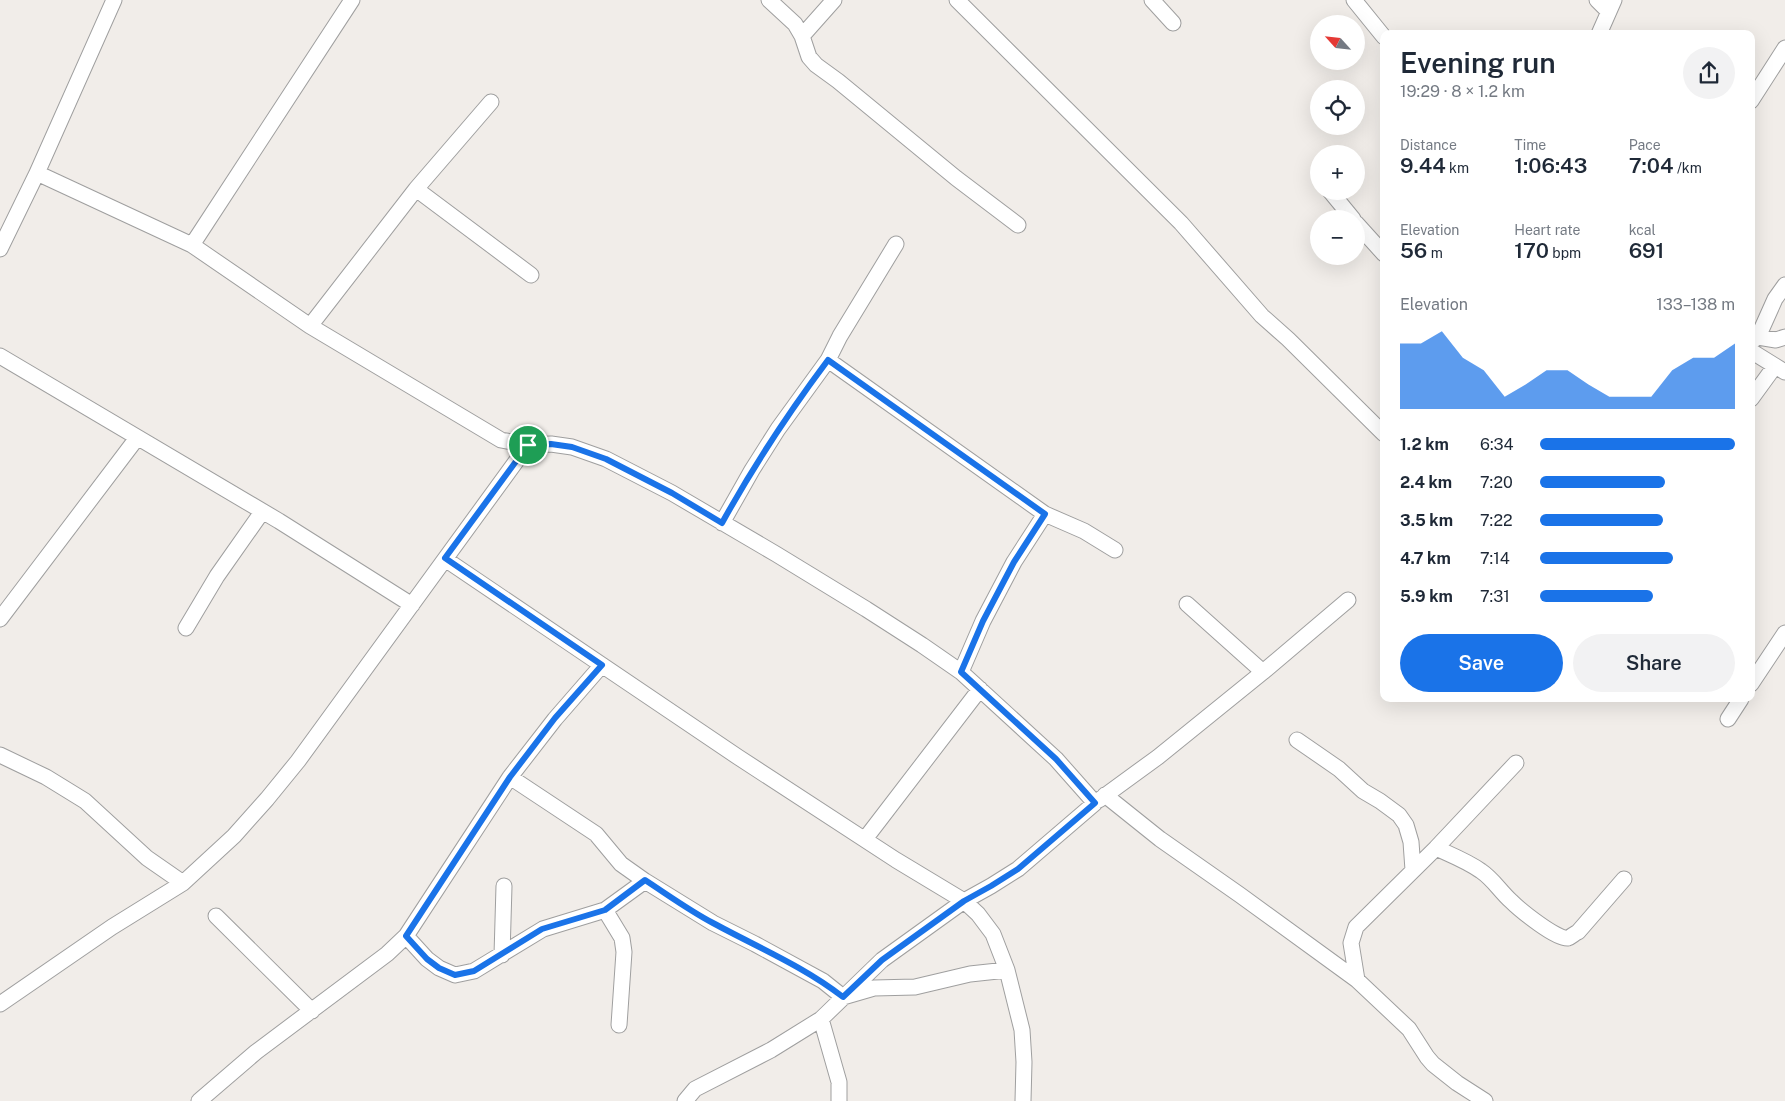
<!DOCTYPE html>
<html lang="en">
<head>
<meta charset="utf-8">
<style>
  body { margin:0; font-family:"Public Sans",sans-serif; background:#f2f2f3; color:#1f2937; height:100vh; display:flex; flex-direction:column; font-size:19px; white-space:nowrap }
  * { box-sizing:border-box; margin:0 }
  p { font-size:16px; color:#747a83 }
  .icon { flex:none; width:28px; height:28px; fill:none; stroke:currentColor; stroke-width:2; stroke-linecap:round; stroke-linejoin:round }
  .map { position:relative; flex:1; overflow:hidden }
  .drawer { position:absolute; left:1380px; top:30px; width:375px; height:672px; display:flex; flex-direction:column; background:#fff; border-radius:10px; box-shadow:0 5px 20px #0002 }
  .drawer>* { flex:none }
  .needle { width:32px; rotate:297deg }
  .controls { position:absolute; left:1310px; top:15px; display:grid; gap:10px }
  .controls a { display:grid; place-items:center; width:55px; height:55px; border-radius:50%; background:#fff; box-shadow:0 5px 20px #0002; font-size:25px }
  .pin { position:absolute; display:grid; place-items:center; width:42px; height:42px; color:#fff; margin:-21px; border:2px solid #fff; border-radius:50%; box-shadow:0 1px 5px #0007 }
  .round { display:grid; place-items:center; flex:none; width:52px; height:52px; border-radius:26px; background:#f2f2f3 }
  .overview { display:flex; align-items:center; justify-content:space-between; height:85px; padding:0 20px }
  h1 { font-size:28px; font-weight:600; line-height:38px }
  .figures { display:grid; grid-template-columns:repeat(3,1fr); gap:8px; height:85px; padding:5px 20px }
  .figures div { display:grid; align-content:center }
  .figures b { font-size:21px; font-weight:600 }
  .figures small { font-size:14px; font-weight:400 }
  .figures p { font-size:14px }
  .chart { height:140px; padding:10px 20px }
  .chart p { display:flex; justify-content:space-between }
  .chart svg { width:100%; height:90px; margin-top:5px; fill:#1a73e8; opacity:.7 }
  .cta { display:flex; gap:10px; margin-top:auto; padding:10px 20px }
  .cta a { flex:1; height:58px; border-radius:30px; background:#1a73e8; color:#fff; font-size:20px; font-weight:600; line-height:58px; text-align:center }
  .cta a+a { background:#f2f2f3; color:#1f2937 }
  ul { padding:0 20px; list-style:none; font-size:16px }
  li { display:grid; grid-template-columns:80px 60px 1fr; align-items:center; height:38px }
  li i { height:12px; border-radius:6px; background:#1a73e8 }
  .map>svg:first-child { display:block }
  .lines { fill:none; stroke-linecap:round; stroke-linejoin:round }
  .minor-casing { stroke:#9f9f9f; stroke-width:17 }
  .minor { stroke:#fff; stroke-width:15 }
  .route-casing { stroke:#fff; stroke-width:10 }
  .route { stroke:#1a73e8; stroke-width:6 }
</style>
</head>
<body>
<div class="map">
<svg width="1785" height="1101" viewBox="0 0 1785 1101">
  <rect width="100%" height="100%" fill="#f1ede9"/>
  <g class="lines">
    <defs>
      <path id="minor" d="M 769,0 L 795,24 L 802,36 L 809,57 L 816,65 L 838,81 L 956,178 L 1018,225
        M 957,0 L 1181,223 L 1262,316 L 1288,339 L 1384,434
        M 1152,0 L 1173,23
        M 1354,0 L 1384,37
        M 1597,0 L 1608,11
        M 1599,34 L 1614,0
        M 802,36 L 834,0
        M 1751,101 L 1785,48
        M 37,173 L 192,245 L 310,326 L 501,440 L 528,445 L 551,444 L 572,447 L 606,459 L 672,493 L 776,554 L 866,609 L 922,645 L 961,672 L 1056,759 L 1095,803 L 1018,869 L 991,886 L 964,901 L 882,960 L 821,1019 L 771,1050 L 695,1089 L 685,1101
        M 416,189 L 531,275
        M 1330,191 L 1353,219
        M 1356,223 L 1384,254
        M 192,245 L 352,0
        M 0,249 L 37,173 L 114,0
        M 310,326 L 416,189 L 491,102
        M 1758,337 L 1775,299 L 1785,285
        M 1751,342 L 1758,337 L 1776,340 L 1785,337
        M 1751,351 L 1785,372
        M 0,356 L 279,521 L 412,605
        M 828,360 L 1045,514 L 1084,531 L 1115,550
        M 1751,399 L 1775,366
        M 722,523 L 752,470 L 778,429 L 828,360 L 840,336 L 896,244
        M 445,559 L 738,757 L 896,860 L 964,901 L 978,914 L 993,934 L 1007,970 L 1022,1030 L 1024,1062 L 1023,1101
        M 1187,604 L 1263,672
        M 0,619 L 137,438
        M 186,628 L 217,576 L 262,512
        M 961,672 L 983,621 L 1014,562 L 1045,514
        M 1751,684 L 1785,633
        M 1728,719 L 1741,699
        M 1297,740 L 1339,769 L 1363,791 L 1380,801 L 1399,815 L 1406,825 L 1411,842 L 1413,870
        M 0,755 L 46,777 L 85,801 L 147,858 L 183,883
        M 510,777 L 596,834 L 621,864 L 645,881 L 713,923 L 755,944 L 823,981 L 843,997 L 874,988 L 915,987 L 970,974 L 1007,970
        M 1105,795 L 1160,839 L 1240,895 L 1357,980 L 1409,1029 L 1427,1057 L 1433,1064 L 1457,1083 L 1485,1101
        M 1099,800 L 1158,757 L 1263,672 L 1348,600
        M 865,839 L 980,689
        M 1436,848 C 1451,855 1467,861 1481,871 C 1493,879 1500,891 1511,901 C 1520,910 1557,940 1568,938 C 1571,937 1575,933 1578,932 L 1624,879
        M 605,910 L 622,938 L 624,952 L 619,1025
        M 216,916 L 312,1011
        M 406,936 L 427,959 L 439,968 L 455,975 L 474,971 L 543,929 L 605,910 L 645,881
        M 502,955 L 504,886
        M 1357,980 L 1351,943 L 1356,927 L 1436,848 L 1516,763
        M 0,1004 L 112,927 L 183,883 L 234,836 L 267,799 L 298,761 L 528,445
        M 821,1019 L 839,1082 L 839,1101
        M 199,1101 L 256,1052 L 387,954 L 406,936 L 510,777 L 555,719 L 602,665"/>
    </defs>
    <use href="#minor" class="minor-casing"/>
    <use href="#minor" class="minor"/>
  </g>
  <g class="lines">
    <defs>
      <path id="route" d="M 828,360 L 1045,514 L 1014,562 L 983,621 L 961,672 L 1056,759 L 1095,803 L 1018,869 L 991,886 L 964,901 L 882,960 L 843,997 C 803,966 757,947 713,923 C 690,911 668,895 645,880 L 605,910 L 542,929 L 474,971 L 455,975 L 439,968 L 427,959 L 406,936 L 510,777 L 555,718 L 602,665 L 445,558 L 528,445 L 551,444 L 572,447 L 606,459 L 672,493 L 722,523 C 754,465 789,412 828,360 Z"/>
    </defs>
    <use href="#route" class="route-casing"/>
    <use href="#route" class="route"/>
  </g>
</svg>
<div class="controls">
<a><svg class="needle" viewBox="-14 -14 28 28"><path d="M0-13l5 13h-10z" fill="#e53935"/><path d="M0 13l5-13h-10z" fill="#747a83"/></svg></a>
<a><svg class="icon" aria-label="locate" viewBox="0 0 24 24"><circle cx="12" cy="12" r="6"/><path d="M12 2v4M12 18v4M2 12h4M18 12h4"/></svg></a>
<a>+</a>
<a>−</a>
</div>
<div class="pin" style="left:528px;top:445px;background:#1e9e55"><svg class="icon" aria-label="arrive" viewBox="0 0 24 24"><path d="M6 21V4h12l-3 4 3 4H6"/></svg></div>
<section class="drawer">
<div class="overview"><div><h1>Evening run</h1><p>19:29 · 8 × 1.2 km</p></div><a class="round"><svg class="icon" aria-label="share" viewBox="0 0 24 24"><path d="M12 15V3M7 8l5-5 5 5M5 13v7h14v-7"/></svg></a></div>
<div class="figures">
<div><p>Distance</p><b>9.44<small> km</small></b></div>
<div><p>Time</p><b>1:06:43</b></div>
<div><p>Pace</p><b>7:04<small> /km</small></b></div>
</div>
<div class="figures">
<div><p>Elevation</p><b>56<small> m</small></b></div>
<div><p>Heart rate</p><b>170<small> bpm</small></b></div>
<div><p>kcal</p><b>691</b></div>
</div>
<div class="chart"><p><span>Elevation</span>133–138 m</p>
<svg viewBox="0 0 160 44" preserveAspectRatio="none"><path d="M0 44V12L10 12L20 6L30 19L40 25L50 38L60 32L70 25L80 25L90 32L100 38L110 38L120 38L130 25L140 19L150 19L160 12V44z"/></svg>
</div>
<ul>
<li><b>1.2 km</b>6:34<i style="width:100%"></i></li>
<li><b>2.4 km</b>7:20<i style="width:64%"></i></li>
<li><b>3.5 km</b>7:22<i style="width:63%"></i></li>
<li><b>4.7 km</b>7:14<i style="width:68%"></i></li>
<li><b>5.9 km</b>7:31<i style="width:58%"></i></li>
</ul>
<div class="cta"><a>Save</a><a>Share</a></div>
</section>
</div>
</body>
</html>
